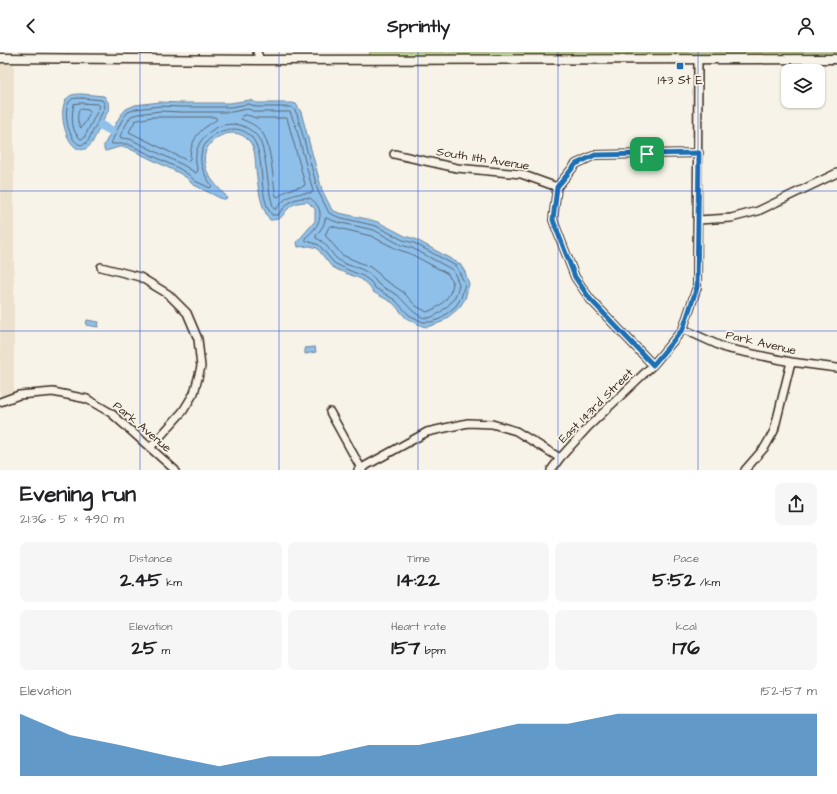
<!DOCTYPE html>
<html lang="en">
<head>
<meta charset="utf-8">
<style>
  body { margin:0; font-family:"Architects Daughter",sans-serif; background:#f6f6f6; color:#202124; height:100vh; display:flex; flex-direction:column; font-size:15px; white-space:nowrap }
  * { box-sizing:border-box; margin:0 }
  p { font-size:13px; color:#757577 }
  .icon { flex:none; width:22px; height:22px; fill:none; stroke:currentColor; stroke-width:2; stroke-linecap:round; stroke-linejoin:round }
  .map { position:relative; height:418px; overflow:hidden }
  .panel { display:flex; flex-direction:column; background:#fff; flex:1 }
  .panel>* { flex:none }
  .tools { position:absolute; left:781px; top:12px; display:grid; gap:8px }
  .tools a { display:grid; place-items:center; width:44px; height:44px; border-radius:8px; background:#fff; box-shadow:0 1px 3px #0004; font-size:20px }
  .pin { position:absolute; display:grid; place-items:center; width:34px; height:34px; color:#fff; margin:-17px; border-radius:8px; box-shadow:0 2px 6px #0006 }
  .round { display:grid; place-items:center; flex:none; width:42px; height:42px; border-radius:8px; background:#f6f6f6 }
  .head { display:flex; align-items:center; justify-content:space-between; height:68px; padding:0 20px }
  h1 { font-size:22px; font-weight:700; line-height:30px }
  .metrics { display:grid; grid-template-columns:repeat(3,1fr); gap:6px; height:68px; padding:4px 20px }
  .metrics div { display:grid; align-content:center; border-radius:8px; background:#f6f6f6; text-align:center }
  .metrics b { font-size:20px; font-weight:700 }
  .metrics small { font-size:11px; font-weight:400 }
  .metrics p { font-size:11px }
  .chart { height:112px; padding:8px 20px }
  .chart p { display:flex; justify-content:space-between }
  .chart svg { width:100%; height:72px; margin-top:4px; fill:#1f6fb2; opacity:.7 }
  header { display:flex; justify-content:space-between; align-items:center; height:52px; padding:0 20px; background:#fff; font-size:18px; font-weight:700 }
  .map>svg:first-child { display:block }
  .built { fill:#ece1cc }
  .green { fill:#cbeba3; stroke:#838a60 }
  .water { fill:#8ec0ea; stroke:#6d8498 }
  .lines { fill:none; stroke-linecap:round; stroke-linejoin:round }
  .shore { stroke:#5c6670; stroke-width:1 }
  .canal { stroke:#8ec0ea; stroke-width:9 }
  .minor-casing { stroke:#3b2a1e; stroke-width:10 }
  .tertiary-casing { stroke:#3b2a1e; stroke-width:11 }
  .minor { stroke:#f7f3e8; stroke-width:7 }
  .tertiary { stroke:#f7f3e8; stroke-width:8 }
  .route-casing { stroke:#fff; stroke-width:8 }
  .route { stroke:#1f6fb2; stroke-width:5 }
  .grid { fill:none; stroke:#1d4ed8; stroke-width:1; stroke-opacity:0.55 }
  .poi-dot { fill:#1f6fb2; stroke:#f7f3e8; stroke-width:1.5 }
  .labels { text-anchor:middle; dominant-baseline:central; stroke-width:3.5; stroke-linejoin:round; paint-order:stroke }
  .poi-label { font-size:12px; fill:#3b2a1e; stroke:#f7f3e8 }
  .street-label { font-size:12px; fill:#3b2a1e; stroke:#f7f3e8 }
</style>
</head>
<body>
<header><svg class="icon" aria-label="back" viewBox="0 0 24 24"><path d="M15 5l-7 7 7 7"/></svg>Sprintly<svg class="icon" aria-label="person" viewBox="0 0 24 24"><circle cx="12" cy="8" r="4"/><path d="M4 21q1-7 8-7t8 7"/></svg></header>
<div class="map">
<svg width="837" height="418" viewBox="0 0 837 418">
  <rect width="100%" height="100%" fill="#f7f3e8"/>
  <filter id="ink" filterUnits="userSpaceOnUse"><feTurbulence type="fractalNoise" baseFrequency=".025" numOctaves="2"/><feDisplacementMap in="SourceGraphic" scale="8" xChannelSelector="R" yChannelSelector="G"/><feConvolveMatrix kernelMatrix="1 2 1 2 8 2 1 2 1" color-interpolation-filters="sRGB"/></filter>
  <g filter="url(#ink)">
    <path class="built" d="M 0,6 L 14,7 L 14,345 L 0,350 Z"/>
    <path class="green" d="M 370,0 L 837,0 L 837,7 L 369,7 Z"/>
    <path class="water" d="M 82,42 L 104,44 L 108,50 L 109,57 L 92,91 C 71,119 50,50 72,43 C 75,42 79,42 82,42 Z
      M 250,48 L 257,51 L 292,51 L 296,52 L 301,60 L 322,138 L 332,158 L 339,161 L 367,167 L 378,170 L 405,184 L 415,187 L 460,212 L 465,220 L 469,232 L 465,247 L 459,256 L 442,270 L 427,275 L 422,274 L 406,266 L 393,251 L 373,240 L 368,233 L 361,227 L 338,218 L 331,214 L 317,196 L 310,194 L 298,195 L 297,190 L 315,169 L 315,157 L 308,150 C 301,150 293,151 289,156 C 281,163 284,168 270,168 C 260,155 258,134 256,118 C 255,109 256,96 249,89 C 234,70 199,88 205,113 C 208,126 218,135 226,144 L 227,146 L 225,147 L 222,147 L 192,132 L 187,126 L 179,121 L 126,95 L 119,95 L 106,99 L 104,98 L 104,93 L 120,64 L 126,57 L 135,53 L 160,50 L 181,51 L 230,51 Z
      M 87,268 L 99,270 L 98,275 L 86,273 Z
      M 315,295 L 316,300 L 305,302 L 305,296 Z"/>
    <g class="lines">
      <path class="shore" d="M 82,46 L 102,48 L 104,51 L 105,55 L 88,89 C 73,107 58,56 72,47 C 75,46 79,46 82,46 Z
        M 81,51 L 98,52 L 100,54 L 84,86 L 81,87 C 71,81 71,63 74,52 Z
        M 249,52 L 257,55 L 291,55 L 293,56 L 297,62 L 318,139 L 329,161 L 338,165 L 376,174 L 403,188 L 414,191 L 456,214 L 465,232 L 461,246 L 456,254 L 440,267 L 431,270 L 423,270 L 409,263 L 395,248 L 375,236 L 371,230 L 363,224 L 348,218 L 334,211 L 319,193 L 305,188 L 305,186 C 319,175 328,159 310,146 C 294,144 286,152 278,163 L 272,163 C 257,143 266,106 253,87 C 237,64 193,84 202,115 C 204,122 208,128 212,134 L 210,136 L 195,129 L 189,123 L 180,117 L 128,92 L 112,92 L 111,91 L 123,66 L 128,60 L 136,57 L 160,54 L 181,55 L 231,55 Z
        M 81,57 L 88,58 L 90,60 L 86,69 L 81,76 C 77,72 77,64 79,58 Z
        M 248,57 L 256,60 L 290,60 L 296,75 L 313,139 L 312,141 C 295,141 287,143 276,157 L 274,157 C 266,138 268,95 256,83 C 231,56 185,84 198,119 L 196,121 L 183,113 L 130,87 L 121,86 L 120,84 L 128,69 L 131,64 L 138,62 L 160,59 L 181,60 L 231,60 Z
        M 247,63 L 256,66 L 287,66 L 305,132 L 304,134 L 288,138 L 278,145 L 276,144 C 272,127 272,90 260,78 C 254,72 248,70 241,67 L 242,64 Z
        M 152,65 L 215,65 L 217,67 C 214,70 210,72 207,74 C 195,82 190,94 190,107 L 188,109 L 129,80 L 135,69 Z
        M 326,166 L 337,170 L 374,178 L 401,193 L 412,196 L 453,218 L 459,232 C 457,243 453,250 444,257 C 440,261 434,265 428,266 C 416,267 405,249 397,243 C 391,239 383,236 378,232 C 375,228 372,224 368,221 C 359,214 346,215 337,207 C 330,200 326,190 316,186 L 316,184 L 323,174 Z
        M 331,174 L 371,184 L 399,198 L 409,201 L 448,222 L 453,232 C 450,246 441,255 427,260 L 416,254 L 403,240 L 383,227 L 379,222 L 370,215 L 342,203 L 325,183 L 329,175 Z"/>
      <path class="canal" d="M 101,73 L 112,79"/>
      <defs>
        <path id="minor" d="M 257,0 L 260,8
          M 394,102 L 457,116 L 521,122 L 557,135
          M 557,135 L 553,168 L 575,225 L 590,247 L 653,313
          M 557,135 L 576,112 L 595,103 L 699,101
          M 698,168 L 731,166 L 758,159 L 837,121
          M 101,215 L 140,225 L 168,242 L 187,261 L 198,287 L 201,315 L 194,341 L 183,359 L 150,396
          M 683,277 L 725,296 L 791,310 L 837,316
          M 0,350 L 19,343 L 53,340 L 87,347 L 111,361 L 175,418
          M 330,360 L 362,418
          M 358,418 L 427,380 L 468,371 L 492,372 L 516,379 L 560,406
          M 551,418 L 560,406 L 588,375 L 653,313 L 683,277 L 697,235 L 698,7
          M 745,418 L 765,395 L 774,379 L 791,310"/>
        <path id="tertiary" d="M 0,6 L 260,8 L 837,7"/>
      </defs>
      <use href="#minor" class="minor-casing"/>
      <use href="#tertiary" class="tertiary-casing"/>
      <use href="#minor" class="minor"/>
      <use href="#tertiary" class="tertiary"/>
    </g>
  </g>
  <g class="lines" filter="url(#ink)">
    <defs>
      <path id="route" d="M 699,101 L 697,235 L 683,277 L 653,313 L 590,247 L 575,225 L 553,168 L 557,135 L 576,112 L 595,103 Z"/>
    </defs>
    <use href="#route" class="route-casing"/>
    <use href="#route" class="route"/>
  </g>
  <path class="grid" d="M 140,0 L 140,418M 279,0 L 279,418M 418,0 L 418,418M 558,0 L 558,418M 698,0 L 698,418M 0,139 L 837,139M 0,279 L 837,279"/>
  <rect class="poi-dot" x="676" y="10" width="8" height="8" rx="2"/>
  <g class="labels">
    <g class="poi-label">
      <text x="680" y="28">143 St E</text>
    </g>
    <g class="street-label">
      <text transform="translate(483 107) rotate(9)">South 11th Avenue</text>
      <text transform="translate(761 291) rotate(13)">Park Avenue</text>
      <text transform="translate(596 354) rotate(-45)">East 143rd Street</text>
      <text transform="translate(142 375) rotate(40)">Park Avenue</text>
    </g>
  </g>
</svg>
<div class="tools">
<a><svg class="icon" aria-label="layers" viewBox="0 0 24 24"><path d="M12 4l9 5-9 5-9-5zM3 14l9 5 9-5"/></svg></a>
</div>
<div class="pin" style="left:647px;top:102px;background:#1e9e55"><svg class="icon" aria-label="arrive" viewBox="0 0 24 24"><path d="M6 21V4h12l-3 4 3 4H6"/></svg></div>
</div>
<section class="panel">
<div class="head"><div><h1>Evening run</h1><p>21:36 · 5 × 490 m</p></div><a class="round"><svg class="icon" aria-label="share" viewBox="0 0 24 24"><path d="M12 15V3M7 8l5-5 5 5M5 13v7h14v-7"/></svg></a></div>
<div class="metrics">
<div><p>Distance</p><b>2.45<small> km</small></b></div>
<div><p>Time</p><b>14:22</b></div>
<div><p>Pace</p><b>5:52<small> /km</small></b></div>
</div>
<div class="metrics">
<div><p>Elevation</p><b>25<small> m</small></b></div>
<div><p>Heart rate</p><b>157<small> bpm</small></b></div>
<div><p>kcal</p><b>176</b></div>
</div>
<div class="chart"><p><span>Elevation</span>152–157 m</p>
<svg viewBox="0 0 160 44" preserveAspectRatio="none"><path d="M0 44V6L10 19L20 25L30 32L40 38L50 32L60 32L70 25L80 25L90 19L100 12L110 12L120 6L130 6L140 6L150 6L160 6V44z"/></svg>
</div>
</section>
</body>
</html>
